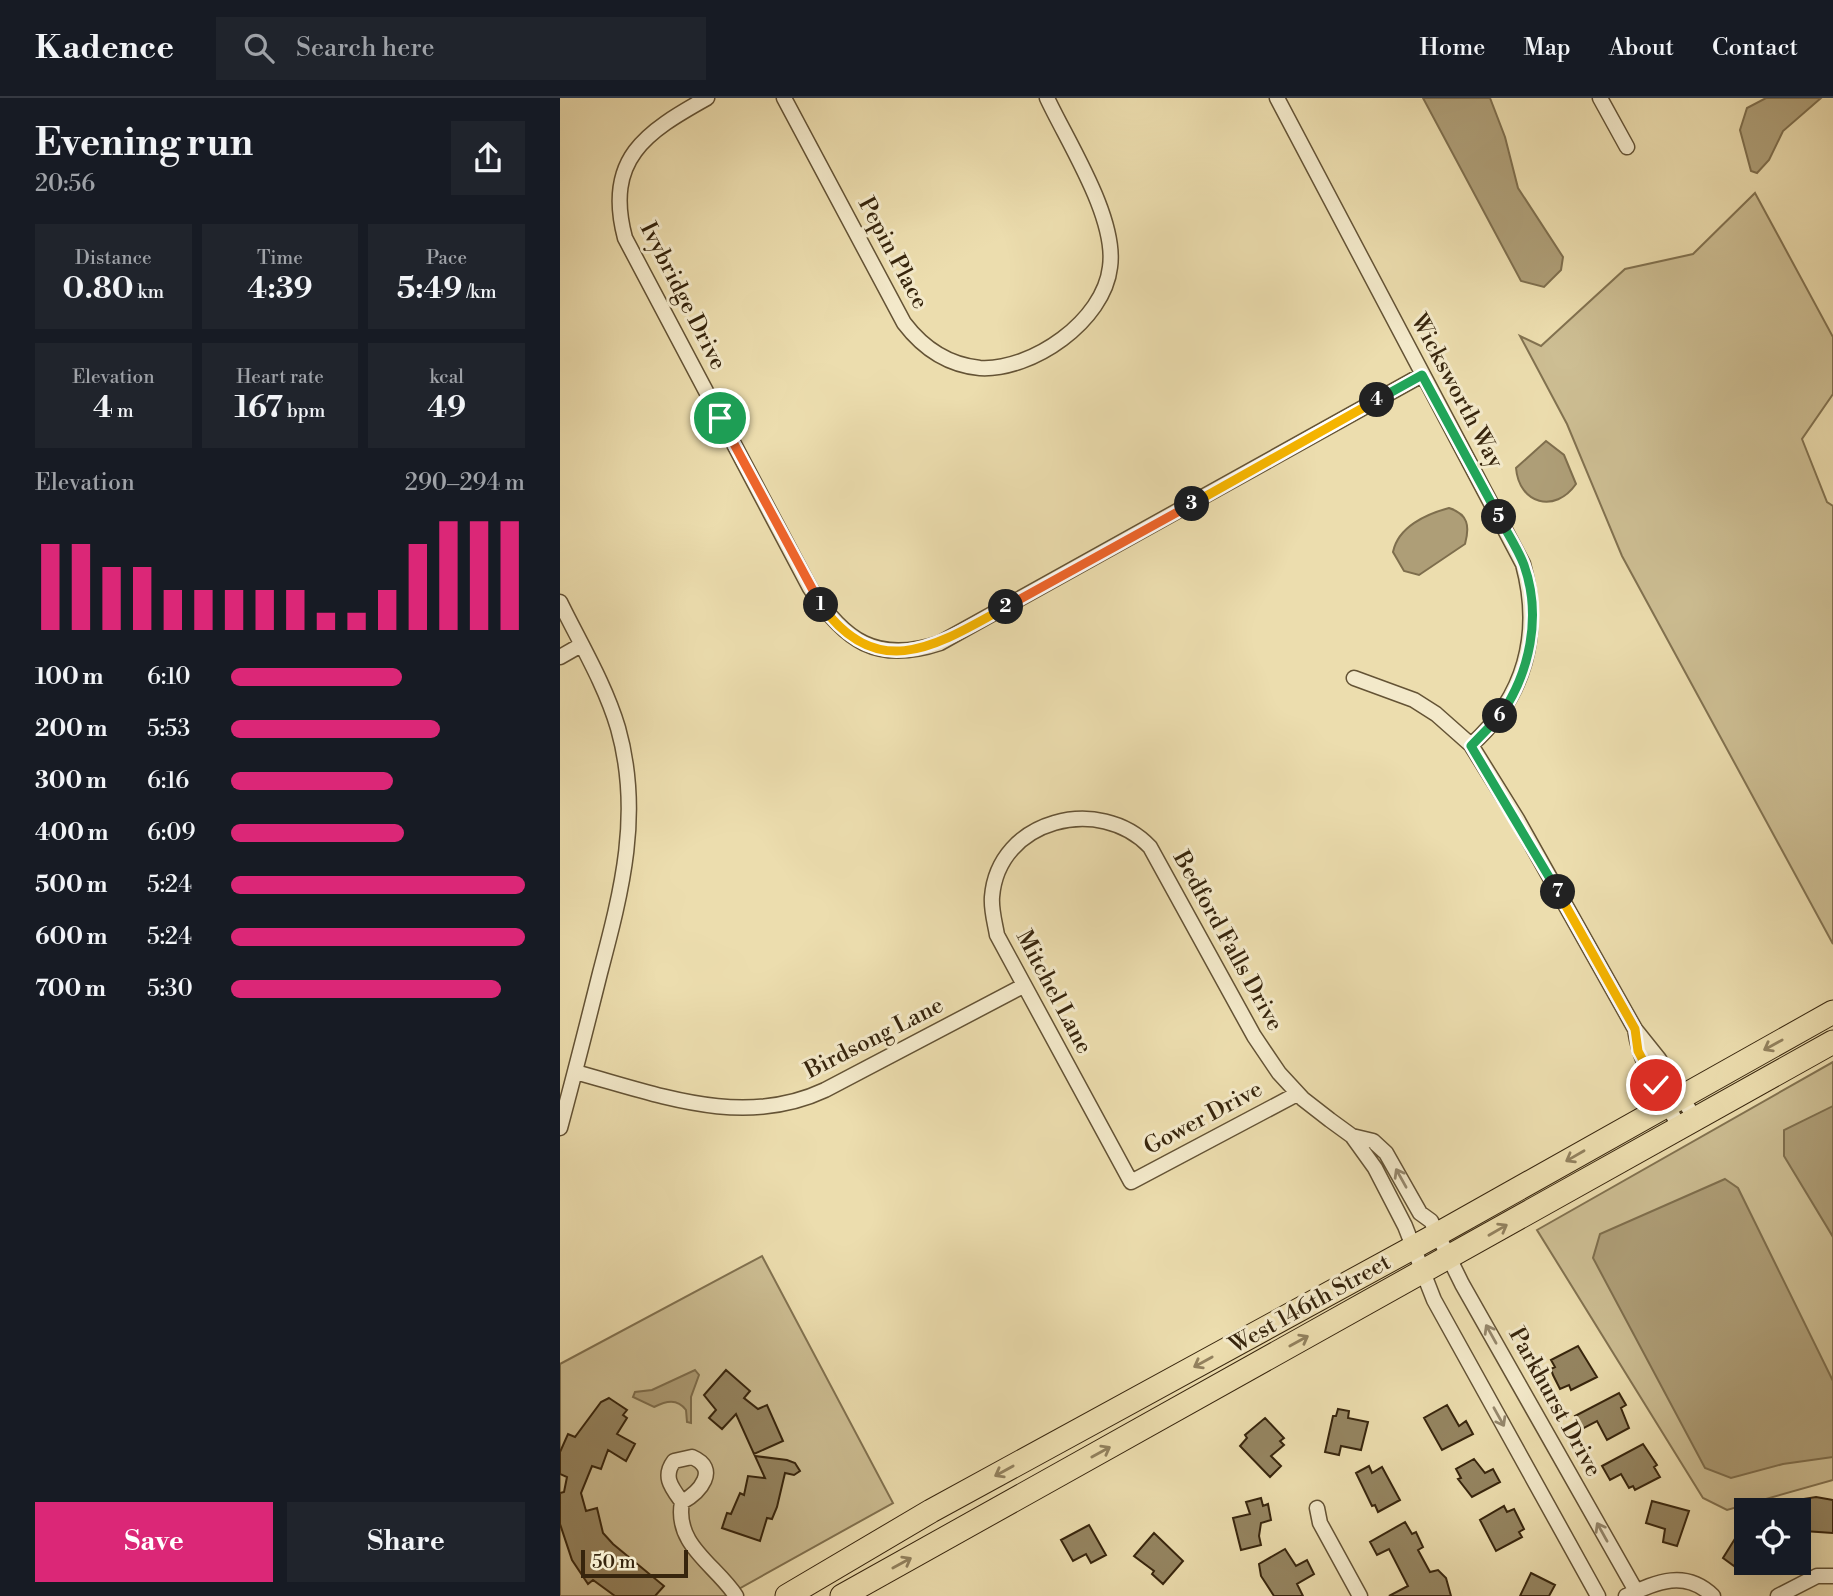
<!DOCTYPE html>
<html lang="en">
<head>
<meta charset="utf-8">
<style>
  body { margin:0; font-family:"Libre Bodoni",serif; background:#20242c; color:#f1f3f6; height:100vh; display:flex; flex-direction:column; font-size:26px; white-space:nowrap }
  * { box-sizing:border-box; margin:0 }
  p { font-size:23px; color:#9ea1a6 }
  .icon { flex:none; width:38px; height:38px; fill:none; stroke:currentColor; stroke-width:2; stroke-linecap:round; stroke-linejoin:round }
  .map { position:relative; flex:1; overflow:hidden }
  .sheet { display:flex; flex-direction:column; background:#171b24; width:560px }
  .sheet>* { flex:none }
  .fabs { position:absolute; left:1174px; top:1400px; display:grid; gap:14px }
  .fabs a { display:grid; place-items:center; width:77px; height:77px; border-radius:0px; background:#171b24; box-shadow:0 7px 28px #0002; font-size:35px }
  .scale { position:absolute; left:21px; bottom:18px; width:107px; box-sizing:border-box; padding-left:7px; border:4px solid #37250d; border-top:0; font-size:19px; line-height:24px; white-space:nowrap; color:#37250d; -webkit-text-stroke:5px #f3e9ca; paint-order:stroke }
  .pin { position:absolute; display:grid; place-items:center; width:60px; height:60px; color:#fff; margin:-30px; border:4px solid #fff; border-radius:50%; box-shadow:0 2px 7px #0007 }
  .km { position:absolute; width:35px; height:35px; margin:-18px; border-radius:50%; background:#222; color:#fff; font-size:19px; line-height:35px; text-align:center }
  .round { display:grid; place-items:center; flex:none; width:74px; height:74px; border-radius:0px; background:#20242c }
  .summary { display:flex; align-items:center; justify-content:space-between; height:119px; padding:0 35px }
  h1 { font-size:38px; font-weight:700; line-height:52px }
  .metrics { display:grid; grid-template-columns:repeat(3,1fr); gap:10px; height:119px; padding:7px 35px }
  .metrics div { display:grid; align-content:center; border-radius:0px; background:#20242c; text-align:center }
  .metrics b { font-size:30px; font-weight:700 }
  .metrics small { font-size:19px; font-weight:400 }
  .metrics p { font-size:19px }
  .chart { height:196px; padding:14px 35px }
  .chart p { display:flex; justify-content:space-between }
  .chart svg { width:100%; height:126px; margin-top:7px; stroke:#db2777; stroke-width:6 }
  .button { display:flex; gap:14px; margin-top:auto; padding:14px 35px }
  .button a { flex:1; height:80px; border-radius:0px; background:#db2777; color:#fff; font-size:28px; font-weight:700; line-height:80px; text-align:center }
  .button a+a { background:#20242c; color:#f1f3f6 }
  ul { padding:0 35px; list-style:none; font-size:23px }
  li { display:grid; grid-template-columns:112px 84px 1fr; align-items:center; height:52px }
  li i { height:18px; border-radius:9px; background:#db2777 }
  header { display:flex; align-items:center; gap:42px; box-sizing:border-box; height:98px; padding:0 35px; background:#171b24; border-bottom:2px solid #363941 }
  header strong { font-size:33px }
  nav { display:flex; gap:38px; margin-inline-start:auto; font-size:24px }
  .search { width:490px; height:63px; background:#20242c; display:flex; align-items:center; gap:18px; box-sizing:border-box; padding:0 24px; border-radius:0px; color:#9ea1a6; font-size:26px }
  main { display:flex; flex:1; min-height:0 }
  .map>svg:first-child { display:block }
  .green { fill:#cdbe93; stroke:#827250; stroke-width:2 }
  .water { fill:#ae9e77; stroke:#7e6e4d; stroke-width:2 }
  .building { fill:#958561; stroke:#37250d; stroke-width:2 }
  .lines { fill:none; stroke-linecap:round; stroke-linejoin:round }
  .street-casing { stroke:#645335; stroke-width:17 }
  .primary-casing { stroke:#37250d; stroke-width:25 }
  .street { stroke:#f3e9ca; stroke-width:14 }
  .primary { stroke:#ecddae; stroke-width:23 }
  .oneway { stroke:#92815e }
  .oneway2 { stroke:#95876c }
  .split-1-casing { stroke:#fff; stroke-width:14 }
  .split-2-casing { stroke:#fff; stroke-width:14 }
  .split-3-casing { stroke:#fff; stroke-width:14 }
  .split-4-casing { stroke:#fff; stroke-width:14 }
  .split-5-casing { stroke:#fff; stroke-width:14 }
  .split-6-casing { stroke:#fff; stroke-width:14 }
  .split-7-casing { stroke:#fff; stroke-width:14 }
  .split-8-casing { stroke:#fff; stroke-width:14 }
  .split-1 { stroke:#f0652b; stroke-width:9 }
  .split-2 { stroke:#f5b400; stroke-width:9 }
  .split-3 { stroke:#f0652b; stroke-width:9 }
  .split-4 { stroke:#f5b400; stroke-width:9 }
  .split-5 { stroke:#22a559; stroke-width:9 }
  .split-6 { stroke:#22a559; stroke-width:9 }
  .split-7 { stroke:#22a559; stroke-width:9 }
  .split-8 { stroke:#f5b400; stroke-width:9 }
  .labels { text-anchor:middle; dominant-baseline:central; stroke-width:6; stroke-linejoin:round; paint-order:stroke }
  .street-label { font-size:23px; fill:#37250d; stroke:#f3e9ca }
</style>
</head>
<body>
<header>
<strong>Kadence</strong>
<div class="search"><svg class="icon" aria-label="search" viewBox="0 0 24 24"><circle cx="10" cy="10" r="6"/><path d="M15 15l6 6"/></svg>Search here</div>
<nav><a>Home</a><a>Map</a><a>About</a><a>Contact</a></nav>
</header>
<main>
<section class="sheet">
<div class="summary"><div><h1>Evening run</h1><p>20:56</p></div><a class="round"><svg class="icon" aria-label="share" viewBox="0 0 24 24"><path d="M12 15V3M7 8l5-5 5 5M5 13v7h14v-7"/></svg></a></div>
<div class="metrics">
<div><p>Distance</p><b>0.80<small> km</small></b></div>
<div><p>Time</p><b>4:39</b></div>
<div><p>Pace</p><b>5:49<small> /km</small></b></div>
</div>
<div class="metrics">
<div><p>Elevation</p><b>4<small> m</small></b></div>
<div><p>Heart rate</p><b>167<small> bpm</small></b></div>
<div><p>kcal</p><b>49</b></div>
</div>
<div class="chart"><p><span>Elevation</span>290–294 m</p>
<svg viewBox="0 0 160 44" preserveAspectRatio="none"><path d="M5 44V14M15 44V14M25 44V22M35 44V22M45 44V30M55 44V30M65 44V30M75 44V30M85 44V30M95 44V38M105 44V38M115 44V30M125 44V14M135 44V6M145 44V6M155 44V6"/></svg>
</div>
<ul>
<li><b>100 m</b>6:10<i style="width:58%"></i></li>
<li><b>200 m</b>5:53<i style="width:71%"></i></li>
<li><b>300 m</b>6:16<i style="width:55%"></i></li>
<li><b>400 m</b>6:09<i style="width:59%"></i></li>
<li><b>500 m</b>5:24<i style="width:100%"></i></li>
<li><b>600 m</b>5:24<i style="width:100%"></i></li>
<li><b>700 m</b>5:30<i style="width:92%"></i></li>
</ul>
<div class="button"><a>Save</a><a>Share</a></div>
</section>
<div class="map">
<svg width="1273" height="1498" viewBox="0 0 1273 1498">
  <rect width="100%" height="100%" fill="#ecddae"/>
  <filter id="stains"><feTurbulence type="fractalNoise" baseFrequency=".00286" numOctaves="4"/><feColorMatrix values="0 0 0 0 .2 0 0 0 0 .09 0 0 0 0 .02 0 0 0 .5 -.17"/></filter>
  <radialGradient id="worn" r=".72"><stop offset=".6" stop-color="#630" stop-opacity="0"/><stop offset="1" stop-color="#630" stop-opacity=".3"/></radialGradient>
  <path class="green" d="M 1195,95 L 1273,239 L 1273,296 L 1242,341 L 1267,404 L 1273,408 L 1273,846 L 1062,458 L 1007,326 L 960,238 L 981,248 L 1065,171 L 1133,156 Z
    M 1273,964 L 1273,1382 L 1167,1412 L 1143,1400 L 977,1132 Z
    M 202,1158 L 333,1405 L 166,1498 L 0,1498 L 0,1266 Z"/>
  <path class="water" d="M 863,0 L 930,0 L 945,39 L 958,90 L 1003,159 L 1001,172 L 984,189 L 961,183 Z
    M 1206,0 L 1261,0 L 1223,33 L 1209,62 L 1197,75 L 1191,73 L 1180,32 L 1187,10 Z
    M 986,343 L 1004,357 L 1016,386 C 995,416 959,406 956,370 Z
    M 889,410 C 908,416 910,428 905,446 L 859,477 L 844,473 L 833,454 C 838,429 866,416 889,410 Z
    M 1273,1008 L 1273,1139 L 1224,1058 L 1224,1032 Z
    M 1165,1081 L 1178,1090 L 1273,1283 L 1273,1359 L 1223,1366 L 1171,1380 L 1145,1370 L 1033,1160 L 1040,1136 Z
    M 135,1272 L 139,1277 L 131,1299 L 131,1325 L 127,1324 L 126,1312 C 117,1300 106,1303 94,1309 L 73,1299 L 75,1294 L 92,1292 Z"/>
  <path class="building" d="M 1018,1248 L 1037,1279 L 1011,1292 L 1009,1287 L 1000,1291 L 993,1277 L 991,1271 L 995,1269 L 991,1262 Z
    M 166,1272 L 190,1293 L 184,1300 L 198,1311 L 207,1307 L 223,1343 L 194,1356 L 176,1316 L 162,1331 L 149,1320 L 156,1312 L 144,1297 Z
    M 1059,1295 L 1066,1307 L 1061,1310 L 1069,1330 L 1047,1342 L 1037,1323 L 1022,1331 L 1015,1318 Z
    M 49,1300 L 67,1312 L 63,1317 L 67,1320 L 57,1336 L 75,1346 L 66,1363 L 48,1352 L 41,1371 L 32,1368 L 21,1395 L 26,1413 L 37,1410 L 43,1435 L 53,1446 L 104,1488 L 95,1498 L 55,1498 L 33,1482 L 28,1486 L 12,1462 L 0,1426 L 0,1395 L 4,1394 L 7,1379 L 0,1376 L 0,1354 L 8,1336 L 15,1339 L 41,1304 Z
    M 887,1307 L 899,1328 L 906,1323 L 913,1336 L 882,1352 L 864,1320 Z
    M 778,1311 L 789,1313 L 788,1320 L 808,1324 L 801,1352 L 781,1348 L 779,1357 L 765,1354 L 773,1318 L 776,1318 Z
    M 705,1320 L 724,1340 L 720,1343 L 724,1347 L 711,1358 L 721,1368 L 710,1379 L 680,1348 L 687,1340 L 685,1337 Z
    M 1083,1346 L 1097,1367 L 1094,1369 L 1100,1379 L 1075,1392 L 1073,1388 L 1069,1390 L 1061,1376 L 1050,1382 L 1042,1368 Z
    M 195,1358 L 227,1362 L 235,1365 L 240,1373 L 234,1377 L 225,1375 L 217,1409 L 212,1421 L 207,1420 L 200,1443 L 162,1430 L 167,1415 L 171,1416 L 180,1395 L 184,1397 L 188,1378 L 205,1380 Z
    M 914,1361 L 925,1375 L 933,1371 L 940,1384 L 912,1399 L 898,1381 L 901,1380 L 896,1371 Z
    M 809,1368 L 812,1375 L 822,1369 L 840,1402 L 818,1414 L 815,1407 L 812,1408 L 796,1375 Z
    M 1256,1399 L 1273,1402 L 1273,1435 L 1244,1433 L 1243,1401 Z
    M 701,1400 L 703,1408 L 708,1406 L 711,1422 L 701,1425 L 699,1438 L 701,1447 L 681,1452 L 673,1420 L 690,1416 L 686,1404 Z
    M 1092,1403 L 1129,1413 L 1117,1448 L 1103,1444 L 1105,1431 L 1086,1425 Z
    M 944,1408 L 947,1414 L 954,1411 L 964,1431 L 959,1434 L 962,1439 L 936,1453 L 920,1422 Z
    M 1186,1423 L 1186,1450 L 1174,1468 L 1163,1460 Z
    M 845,1424 L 852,1436 L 856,1434 L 863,1449 L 858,1452 L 870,1474 L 878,1472 L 886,1480 L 891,1498 L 829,1498 L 848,1488 L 829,1451 L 817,1457 L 810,1444 Z
    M 529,1427 L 546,1457 L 531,1465 L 526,1456 L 513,1463 L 501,1442 Z
    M 594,1435 L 623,1463 L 603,1486 L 592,1476 L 594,1473 L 574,1458 Z
    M 725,1451 L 736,1468 L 747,1462 L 754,1476 L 737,1486 L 743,1498 L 714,1498 L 701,1478 L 699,1466 Z
    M 971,1475 L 995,1487 L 989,1498 L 960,1498 Z"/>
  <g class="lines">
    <defs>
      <path id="street" d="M 147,0 C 86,34 44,61 65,140 L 250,490 C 284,543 317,566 380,545 L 862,277
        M 224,0 L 344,225 C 363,250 388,267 420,270 C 472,273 544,223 550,169 C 557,120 508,45 487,0
        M 717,0 L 963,466 C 982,536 965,599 911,647
        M 1040,0 L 1067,49
        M 0,504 C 20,545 45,586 58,630 C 82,715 62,792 40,875 C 27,927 14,978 0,1030
        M 0,559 L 21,547
        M 794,580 L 854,602 L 876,616 L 911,647 L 957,721 L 1075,931 L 1099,961 L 1135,1021
        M 1075,931 C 1080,968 1101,997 1120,1029
        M 15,974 C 97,996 182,1031 265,992 L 463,888
        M 737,996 L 571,1084 L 437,837 C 435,825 431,812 432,799 C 438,721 540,696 590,749 L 694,938 L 719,975 L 743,1001 L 770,1022 L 792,1038 L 813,1043 L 826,1055 L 860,1115 L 871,1123 L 902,1186 L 1076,1493
        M 792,1038 L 815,1070 L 845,1128 L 874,1202 L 1038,1498
        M 132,1359 C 160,1371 140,1394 122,1404 C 112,1390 102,1379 114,1363 Z
        M 122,1404 C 114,1447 156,1467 176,1498
        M 757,1410 L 760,1425 L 800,1498
        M 1066,1498 C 1097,1484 1125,1471 1153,1498
        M 1218,1498 L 1257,1478 L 1273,1478"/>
      <path id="primary" d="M 227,1498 L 371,1413 L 876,1137 L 1273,914
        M 282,1498 L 1273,944"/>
    </defs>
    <use href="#street" class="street-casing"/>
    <use href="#primary" class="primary-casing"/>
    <use href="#street" class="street"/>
    <use href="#primary" class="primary"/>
  </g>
  <defs><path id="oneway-shaft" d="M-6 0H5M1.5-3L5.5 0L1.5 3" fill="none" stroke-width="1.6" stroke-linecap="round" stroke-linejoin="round" transform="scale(1.75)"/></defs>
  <g class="oneway">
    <use href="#oneway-shaft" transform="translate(1213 947) rotate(151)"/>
    <use href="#oneway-shaft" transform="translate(1015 1058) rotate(150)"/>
    <use href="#oneway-shaft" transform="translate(938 1132) rotate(-30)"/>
    <use href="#oneway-shaft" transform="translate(739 1243) rotate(-29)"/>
    <use href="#oneway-shaft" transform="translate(643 1264) rotate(151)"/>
    <use href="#oneway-shaft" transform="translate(541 1354) rotate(-29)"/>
    <use href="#oneway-shaft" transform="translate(444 1373) rotate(151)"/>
    <use href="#oneway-shaft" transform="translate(342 1465) rotate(-29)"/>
  </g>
  <g class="oneway2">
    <use href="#oneway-shaft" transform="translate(841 1080) rotate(-119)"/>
    <use href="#oneway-shaft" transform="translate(931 1236) rotate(-119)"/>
    <use href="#oneway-shaft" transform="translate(939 1319) rotate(61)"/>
    <use href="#oneway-shaft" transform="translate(1042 1434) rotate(-119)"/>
  </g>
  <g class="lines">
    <defs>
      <path id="split-1" d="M 160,320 L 261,507"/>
      <path id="split-2" d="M 261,507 C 319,587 379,546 446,509"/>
      <path id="split-3" d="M 446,509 L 632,406"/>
      <path id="split-4" d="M 632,406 L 817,302"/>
      <path id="split-5" d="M 817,302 L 862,277 L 939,419"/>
      <path id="split-6" d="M 939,419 C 947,435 958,451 964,467 C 982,518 970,575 940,618"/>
      <path id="split-7" d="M 940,618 L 911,648 L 998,794"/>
      <path id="split-8" d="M 998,794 L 1075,931 L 1078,953 L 1096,987"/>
    </defs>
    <use href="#split-1" class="split-1-casing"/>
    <use href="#split-2" class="split-2-casing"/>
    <use href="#split-3" class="split-3-casing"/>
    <use href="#split-4" class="split-4-casing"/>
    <use href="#split-5" class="split-5-casing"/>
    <use href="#split-6" class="split-6-casing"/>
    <use href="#split-7" class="split-7-casing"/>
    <use href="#split-8" class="split-8-casing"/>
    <use href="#split-1" class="split-1"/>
    <use href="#split-2" class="split-2"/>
    <use href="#split-3" class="split-3"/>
    <use href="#split-4" class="split-4"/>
    <use href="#split-5" class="split-5"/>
    <use href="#split-6" class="split-6"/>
    <use href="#split-7" class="split-7"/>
    <use href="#split-8" class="split-8"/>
  </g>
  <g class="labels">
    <g class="street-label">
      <text transform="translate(333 155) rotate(62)">Pepin Place</text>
      <text transform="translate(123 198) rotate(63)">Ivybridge Drive</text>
      <text transform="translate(897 293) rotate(62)">Wicksworth Way</text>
      <text transform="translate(668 843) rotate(61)">Bedford Falls Drive</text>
      <text transform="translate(494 894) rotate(62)">Mitchel Lane</text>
      <text transform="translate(314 940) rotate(-27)">Birdsong Lane</text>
      <text transform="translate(643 1020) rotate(-28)">Gower Drive</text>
      <text transform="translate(750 1206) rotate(-29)">West 146th Street</text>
      <text transform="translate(995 1304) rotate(61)">Parkhurst Drive</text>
    </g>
  </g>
  <rect width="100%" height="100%" filter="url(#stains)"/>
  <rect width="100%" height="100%" fill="url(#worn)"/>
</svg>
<div class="fabs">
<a><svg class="icon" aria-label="locate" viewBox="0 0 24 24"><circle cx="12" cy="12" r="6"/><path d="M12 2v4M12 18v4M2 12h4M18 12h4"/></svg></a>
</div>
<div class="scale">50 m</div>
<div class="pin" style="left:160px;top:320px;background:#1e9e55"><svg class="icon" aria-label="arrive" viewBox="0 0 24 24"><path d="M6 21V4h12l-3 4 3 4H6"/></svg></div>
<div class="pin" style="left:1096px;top:987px;background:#d93025"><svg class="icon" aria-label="check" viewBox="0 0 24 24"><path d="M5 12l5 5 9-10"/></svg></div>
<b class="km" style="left:261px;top:507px">1</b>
<b class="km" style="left:446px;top:509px">2</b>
<b class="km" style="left:632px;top:406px">3</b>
<b class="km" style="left:817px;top:302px">4</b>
<b class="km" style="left:939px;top:419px">5</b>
<b class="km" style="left:940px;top:618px">6</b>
<b class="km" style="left:998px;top:794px">7</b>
</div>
</main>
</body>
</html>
